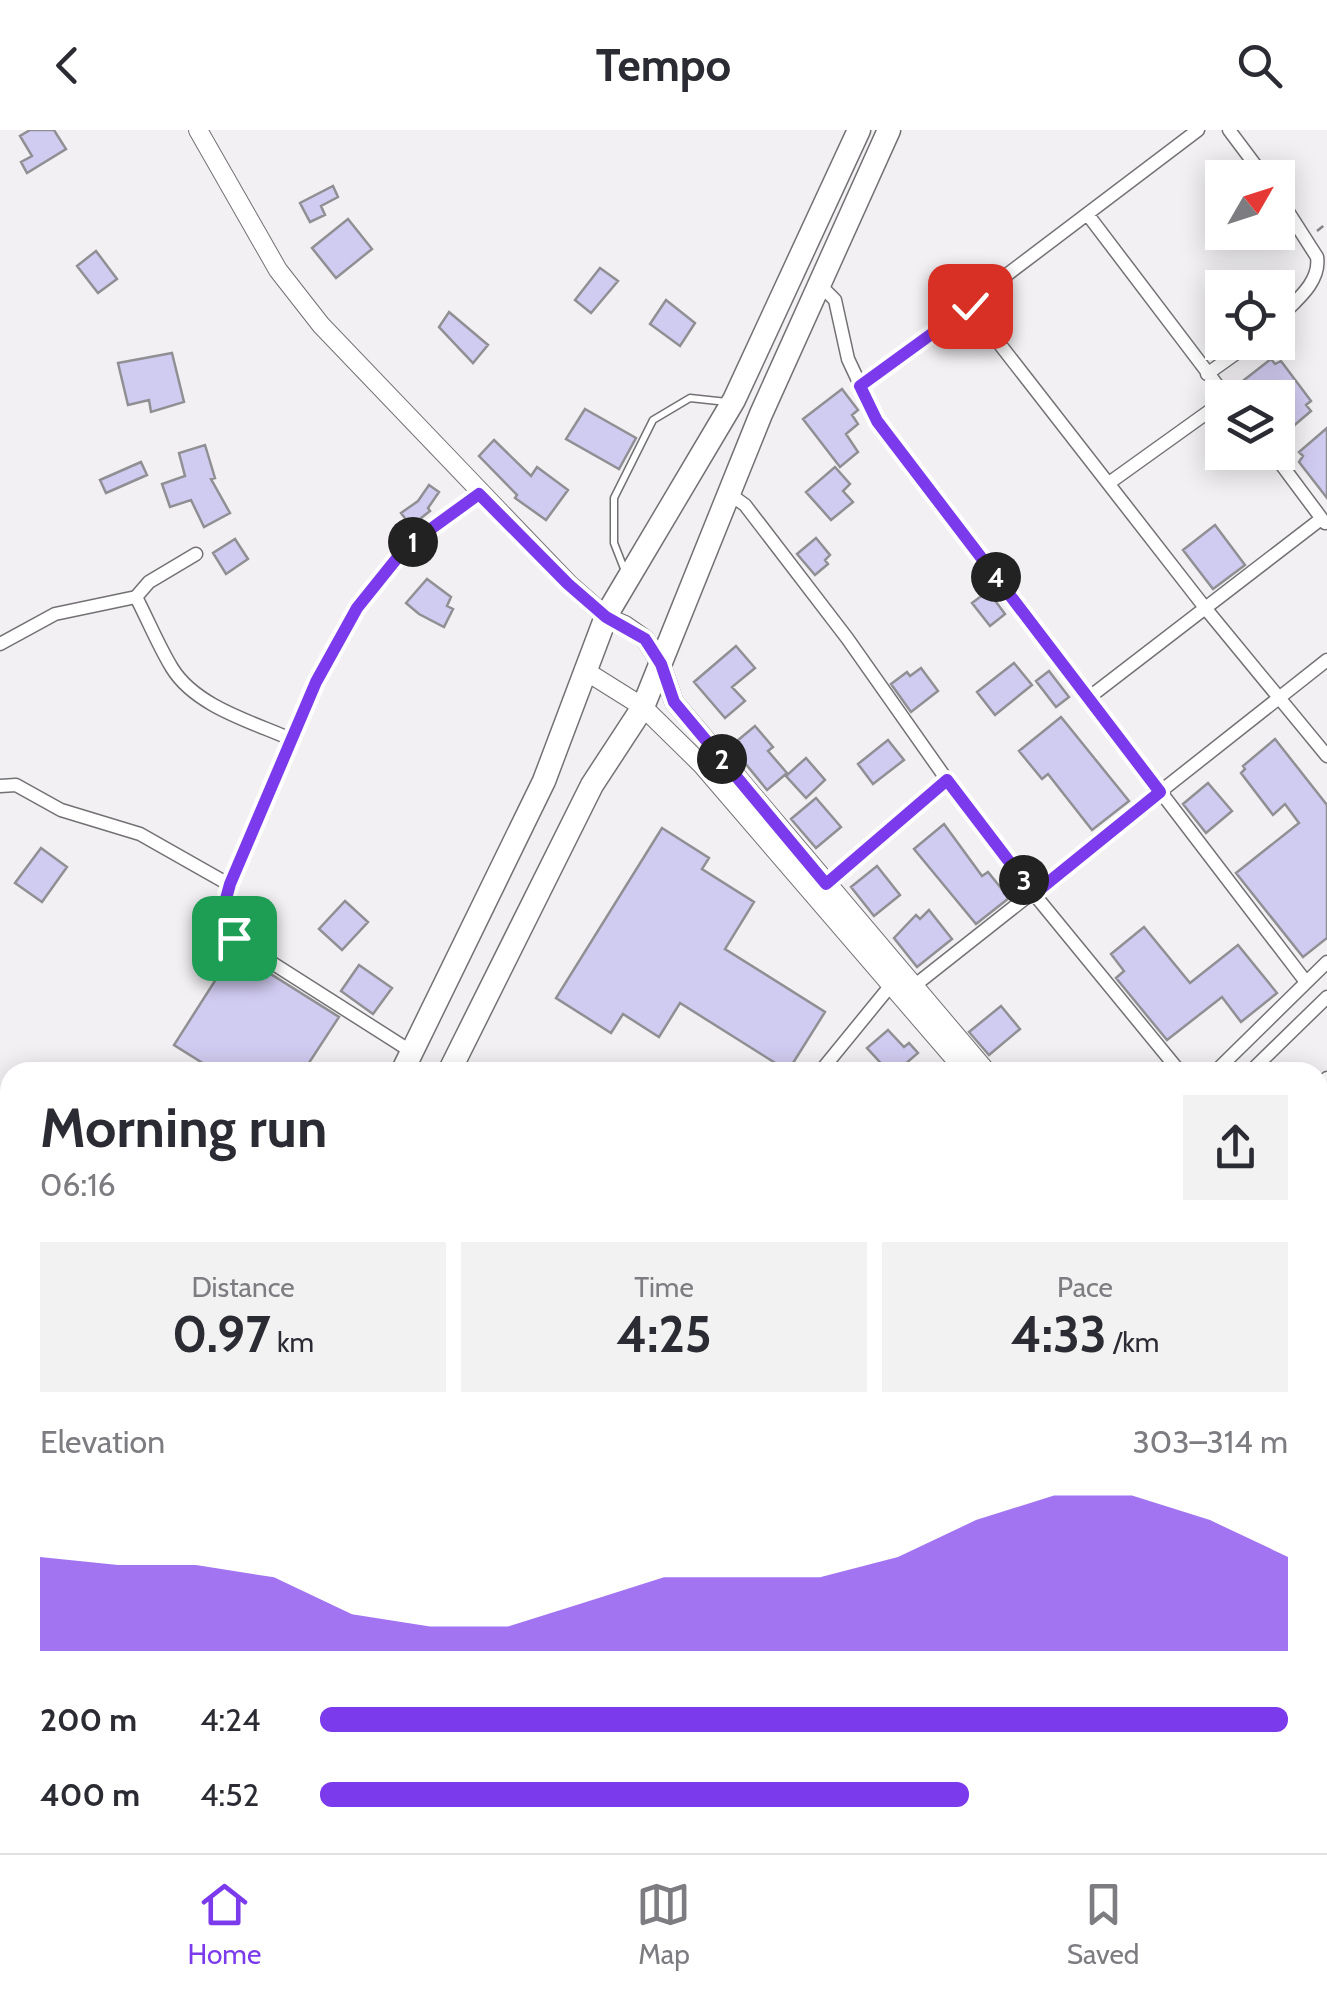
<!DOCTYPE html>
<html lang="en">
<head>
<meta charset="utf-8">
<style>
  body { margin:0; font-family:Cabin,sans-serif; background:#f2f2f3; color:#2b2b33; height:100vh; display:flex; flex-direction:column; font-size:38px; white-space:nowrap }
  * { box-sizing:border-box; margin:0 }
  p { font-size:32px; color:#7c7c81 }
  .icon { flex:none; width:55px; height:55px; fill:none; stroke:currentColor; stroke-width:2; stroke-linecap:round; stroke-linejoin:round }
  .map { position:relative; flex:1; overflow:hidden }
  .details { position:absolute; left:0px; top:932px; width:1328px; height:792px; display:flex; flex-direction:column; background:#fff; border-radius:30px 30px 0 0; box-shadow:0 5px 25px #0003 }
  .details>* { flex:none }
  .needle { width:65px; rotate:51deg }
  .buttons { position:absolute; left:1205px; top:30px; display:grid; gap:20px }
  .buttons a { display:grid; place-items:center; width:90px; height:90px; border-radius:0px; background:#fff; box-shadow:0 5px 25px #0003; font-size:50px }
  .pin { position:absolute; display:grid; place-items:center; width:85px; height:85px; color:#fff; margin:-42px; border-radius:20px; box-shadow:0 5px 15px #0006 }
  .km { position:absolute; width:50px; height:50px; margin:-25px; border-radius:50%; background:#222; color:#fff; font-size:28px; line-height:50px; text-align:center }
  .round { display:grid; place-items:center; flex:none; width:105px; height:105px; border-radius:0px; background:#f2f2f3 }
  .headline { display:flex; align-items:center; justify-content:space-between; height:170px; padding:0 40px }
  h1 { font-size:55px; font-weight:700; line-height:75px }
  .figures { display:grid; grid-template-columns:repeat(3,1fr); gap:15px; height:170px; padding:10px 40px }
  .figures div { display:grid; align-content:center; border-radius:0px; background:#f2f2f3; text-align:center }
  .figures b { font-size:50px; font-weight:700 }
  .figures small { font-size:28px; font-weight:400 }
  .figures p { font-size:28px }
  .chart { height:280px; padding:20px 40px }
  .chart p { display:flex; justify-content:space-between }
  .chart svg { width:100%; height:180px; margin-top:10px; fill:#7c3aed; opacity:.7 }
  ul { padding:0 40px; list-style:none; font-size:32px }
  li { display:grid; grid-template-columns:160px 120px 1fr; align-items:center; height:75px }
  li i { height:25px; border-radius:12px; background:#7c3aed }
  header { display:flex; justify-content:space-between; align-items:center; height:130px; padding:0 40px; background:#fff; font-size:45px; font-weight:700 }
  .menu { display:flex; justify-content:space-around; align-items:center; height:140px; border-top:2px solid #e1e1e2; background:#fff; font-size:28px; color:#7c7c81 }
  .menu a { display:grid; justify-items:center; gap:5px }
  .menu .on { color:#7c3aed }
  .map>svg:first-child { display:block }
  .building { fill:#d0cbf0; stroke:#909094; stroke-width:2.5 }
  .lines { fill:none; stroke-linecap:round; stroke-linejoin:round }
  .lane-casing { stroke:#737174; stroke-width:9 }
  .street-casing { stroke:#737174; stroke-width:15 }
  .secondary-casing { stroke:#737174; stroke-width:20 }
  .highway-casing { stroke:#737174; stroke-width:25 }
  .path { stroke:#858385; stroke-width:2.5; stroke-dasharray:8 5; stroke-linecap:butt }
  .lane { stroke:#fff; stroke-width:6 }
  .street { stroke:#fff; stroke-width:12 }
  .secondary { stroke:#fff; stroke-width:18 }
  .highway { stroke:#fff; stroke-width:22 }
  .route-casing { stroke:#fff; stroke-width:20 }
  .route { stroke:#7c3aed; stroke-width:12 }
</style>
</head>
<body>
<header><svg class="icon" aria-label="back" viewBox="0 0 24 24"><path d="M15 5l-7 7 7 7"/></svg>Tempo<svg class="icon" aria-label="search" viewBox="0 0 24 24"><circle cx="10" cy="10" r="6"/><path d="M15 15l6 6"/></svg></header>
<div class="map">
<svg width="1327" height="1723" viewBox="0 0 1327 1723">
  <rect width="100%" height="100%" fill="#f2f0f3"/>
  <path class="building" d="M 30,0 L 54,0 L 66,19 L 27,43 L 21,32 L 32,26 L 20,6 Z
    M 333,56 L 338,67 L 321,76 L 325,85 L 310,92 L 300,73 Z
    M 348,89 L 372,119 L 336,148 L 312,118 Z
    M 96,121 L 117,149 L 98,163 L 77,136 Z
    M 600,138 L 618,151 L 591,183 L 575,170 Z
    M 666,170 L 695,193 L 680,216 L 650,194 Z
    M 449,182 L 488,215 L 473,233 L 439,197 Z
    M 172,223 L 184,272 L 151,282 L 149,270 L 128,275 L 118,233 Z
    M 1271,229 L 1275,234 L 1281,231 L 1311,271 L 1306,275 L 1311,281 L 1284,304 L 1278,294 L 1278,268 L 1248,268 L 1243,261 L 1248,256 L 1244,250 Z
    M 842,259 L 858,280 L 852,285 L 858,294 L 846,304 L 858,322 L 840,337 L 803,289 Z
    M 585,279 L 636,308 L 619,339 L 566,309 Z
    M 1327,298 L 1327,368 L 1299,332 L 1303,326 L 1299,322 Z
    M 494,310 L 531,346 L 537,337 L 568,360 L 546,390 L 515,368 L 517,365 L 479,326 Z
    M 205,315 L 215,348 L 211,349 L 230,383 L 204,397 L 191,370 L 170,377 L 162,354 L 185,346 L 179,323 Z
    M 141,332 L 147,345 L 106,363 L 100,350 Z
    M 835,337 L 850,354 L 843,361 L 853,372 L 831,390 L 806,362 Z
    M 429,355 L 439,362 L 428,378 L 430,381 L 411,396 L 401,383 L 418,371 Z
    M 1215,395 L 1245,435 L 1213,459 L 1183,420 Z
    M 816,408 L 830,425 L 825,430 L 828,434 L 815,445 L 797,424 Z
    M 235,409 L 248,429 L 226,444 L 213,423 Z
    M 427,449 L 451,467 L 447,476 L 453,479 L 444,497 L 419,484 L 406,473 Z
    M 988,461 L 1005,484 L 990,496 L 972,473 Z
    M 736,516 L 755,538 L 732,557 L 745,571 L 725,588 L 694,552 Z
    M 1014,533 L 1032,555 L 995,585 L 977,562 Z
    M 921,538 L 938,561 L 911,582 L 891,554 L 907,542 L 910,546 Z
    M 1049,541 L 1069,567 L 1056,577 L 1036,551 Z
    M 1061,587 L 1129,671 L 1092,700 L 1048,644 L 1042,649 L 1019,621 Z
    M 755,596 L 773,617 L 768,621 L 787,643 L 767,660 L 731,616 Z
    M 1275,609 L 1327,675 L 1327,808 L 1303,827 L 1236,743 L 1299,693 L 1285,674 L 1273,685 L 1241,643 L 1245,639 L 1243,636 Z
    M 888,610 L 904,630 L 873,654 L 858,634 Z
    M 806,628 L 825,650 L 806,668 L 786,646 Z
    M 1208,653 L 1232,681 L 1206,703 L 1183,674 Z
    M 816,668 L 841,697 L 816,718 L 791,689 Z
    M 944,694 L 982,746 L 988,742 L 1009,768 L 976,794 L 914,719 Z
    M 662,698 L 709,728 L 702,739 L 754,772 L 725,819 L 825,882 L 788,941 L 680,873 L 659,907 L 623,884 L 611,903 L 556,868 Z
    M 41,718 L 67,737 L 42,772 L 15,753 Z
    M 877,736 L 900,765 L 874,786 L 851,757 Z
    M 345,771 L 368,792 L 342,820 L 319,799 Z
    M 929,780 L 952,809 L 917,837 L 894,808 L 916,785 L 920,789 Z
    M 1144,797 L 1190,853 L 1238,815 L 1277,863 L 1241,892 L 1222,867 L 1167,910 L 1116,848 L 1124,841 L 1111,824 Z
    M 234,821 L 339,887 L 303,942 L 217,942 L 174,915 Z
    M 359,835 L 392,858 L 373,884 L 341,861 Z
    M 1001,876 L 1020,899 L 989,925 L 969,902 Z
    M 888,900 L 904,917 L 909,913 L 918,923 L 896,942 L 889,942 L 867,918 Z"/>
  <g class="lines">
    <defs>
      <path id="lane" d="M 625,441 L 614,413 L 614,368 L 653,290 L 690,268 L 727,272"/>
      <path id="street" d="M 1229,0 L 1265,48
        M 1278,66 L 1317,127 C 1321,153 1294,172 1278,189
        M 1088,85 L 1227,268
        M 819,154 L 835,170 L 848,229 L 877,291 L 1306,852
        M 970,176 L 1206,479 L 1327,626
        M 1207,244 L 1252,212
        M 860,256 L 1198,0
        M 1272,322 L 1325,393
        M 1109,353 L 1222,272
        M 731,365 L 745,375 L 847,508 L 947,650 L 1034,764 L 1180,942
        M 136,467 C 148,490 158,515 172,538 C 196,577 253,592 293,610
        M 0,514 L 55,484 L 136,467 L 149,452 L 196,424
        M 1087,569 L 1321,389
        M 0,656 L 16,655 L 61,680 L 140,704 L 230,755
        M 827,754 L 947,650
        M 914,856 L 1327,530
        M 412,922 L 233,808 L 223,780 L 230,755 L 316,552 L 357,479 L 406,417 L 479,364
        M 820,942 L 891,855
        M 1215,942 L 1327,832
        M 1250,942 L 1327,867
        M 1318,957 L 1327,948
        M 1318,1106 L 1327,1118
        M 1318,1327 L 1327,1321
        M 1318,1494 L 1327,1487
        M 1042,1715 L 1052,1723
        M 0,1721 L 3,1723
        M 586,1723 L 592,1715
        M 1117,1723 L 1124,1715
        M 1312,1723 L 1327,1714"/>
      <path id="secondary" d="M 198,0 L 278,140 L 321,195 L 569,454 L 606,487 L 625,495 L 645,509 L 661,534 L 674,572 L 987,942
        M 584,540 L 643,577 L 701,634 L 966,942
        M 1318,1361 L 1327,1373
        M 1318,1389 L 1327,1402"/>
      <path id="highway" d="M 402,942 L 544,651 L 607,484 L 734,270 L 859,0
        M 449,942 L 592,655 L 643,577 L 761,284 L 889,0
        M 23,1723 L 26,1715
        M 61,1723 L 65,1715"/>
    </defs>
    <use href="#lane" class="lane-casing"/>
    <use href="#street" class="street-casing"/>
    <use href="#secondary" class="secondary-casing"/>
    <use href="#highway" class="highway-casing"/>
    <path class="path" d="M 1317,101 L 1327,93"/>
    <use href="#lane" class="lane"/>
    <use href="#street" class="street"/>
    <use href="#secondary" class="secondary"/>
    <use href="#highway" class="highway"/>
  </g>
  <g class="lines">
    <defs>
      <path id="route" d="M 234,808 L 223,780 L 230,754 L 316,552 L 357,478 L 406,417 L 479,364 L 568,454 L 606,487 L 645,509 L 661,534 L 674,572 L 826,754 L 947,650 L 1034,764 L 1160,662 L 877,291 L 860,256 L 970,176"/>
    </defs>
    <use href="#route" class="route-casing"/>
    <use href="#route" class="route"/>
  </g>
</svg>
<div class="buttons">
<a><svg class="needle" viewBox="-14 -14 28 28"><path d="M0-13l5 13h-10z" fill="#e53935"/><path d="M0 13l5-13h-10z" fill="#7c7c81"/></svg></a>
<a><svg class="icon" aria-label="locate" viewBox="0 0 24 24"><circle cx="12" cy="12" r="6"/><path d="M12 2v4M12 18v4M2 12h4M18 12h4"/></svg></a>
<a><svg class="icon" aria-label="layers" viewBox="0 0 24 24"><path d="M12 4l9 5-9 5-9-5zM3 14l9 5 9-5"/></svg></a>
</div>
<div class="pin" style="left:234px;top:808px;background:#1e9e55"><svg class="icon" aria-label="arrive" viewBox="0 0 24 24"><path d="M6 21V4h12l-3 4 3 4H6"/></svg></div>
<div class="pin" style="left:970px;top:176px;background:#d93025"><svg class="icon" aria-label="check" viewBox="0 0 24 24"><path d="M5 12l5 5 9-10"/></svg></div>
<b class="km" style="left:413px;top:412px">1</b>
<b class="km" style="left:722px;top:629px">2</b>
<b class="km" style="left:1024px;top:750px">3</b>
<b class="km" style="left:996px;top:447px">4</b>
<section class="details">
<div class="headline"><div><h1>Morning run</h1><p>06:16</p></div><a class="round"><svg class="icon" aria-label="share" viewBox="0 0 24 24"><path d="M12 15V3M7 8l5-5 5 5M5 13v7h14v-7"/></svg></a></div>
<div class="figures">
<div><p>Distance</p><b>0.97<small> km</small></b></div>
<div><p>Time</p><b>4:25</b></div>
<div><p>Pace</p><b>4:33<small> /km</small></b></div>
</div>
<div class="chart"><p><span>Elevation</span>303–314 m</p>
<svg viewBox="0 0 160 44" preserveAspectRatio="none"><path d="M0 44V21L10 23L20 23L30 26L40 35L50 38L60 38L70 32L80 26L90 26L100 26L110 21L120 12L130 6L140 6L150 12L160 21V44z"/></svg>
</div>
<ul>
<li><b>200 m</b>4:24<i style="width:100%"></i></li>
<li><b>400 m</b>4:52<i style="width:67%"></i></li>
</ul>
</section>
</div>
<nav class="menu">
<a class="on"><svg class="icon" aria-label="home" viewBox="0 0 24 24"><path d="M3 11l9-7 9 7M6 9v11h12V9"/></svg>Home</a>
<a><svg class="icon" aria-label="map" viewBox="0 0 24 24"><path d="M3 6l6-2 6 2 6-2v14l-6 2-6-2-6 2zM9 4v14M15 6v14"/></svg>Map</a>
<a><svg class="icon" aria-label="saved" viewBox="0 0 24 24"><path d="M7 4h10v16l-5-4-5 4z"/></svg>Saved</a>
</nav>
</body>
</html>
